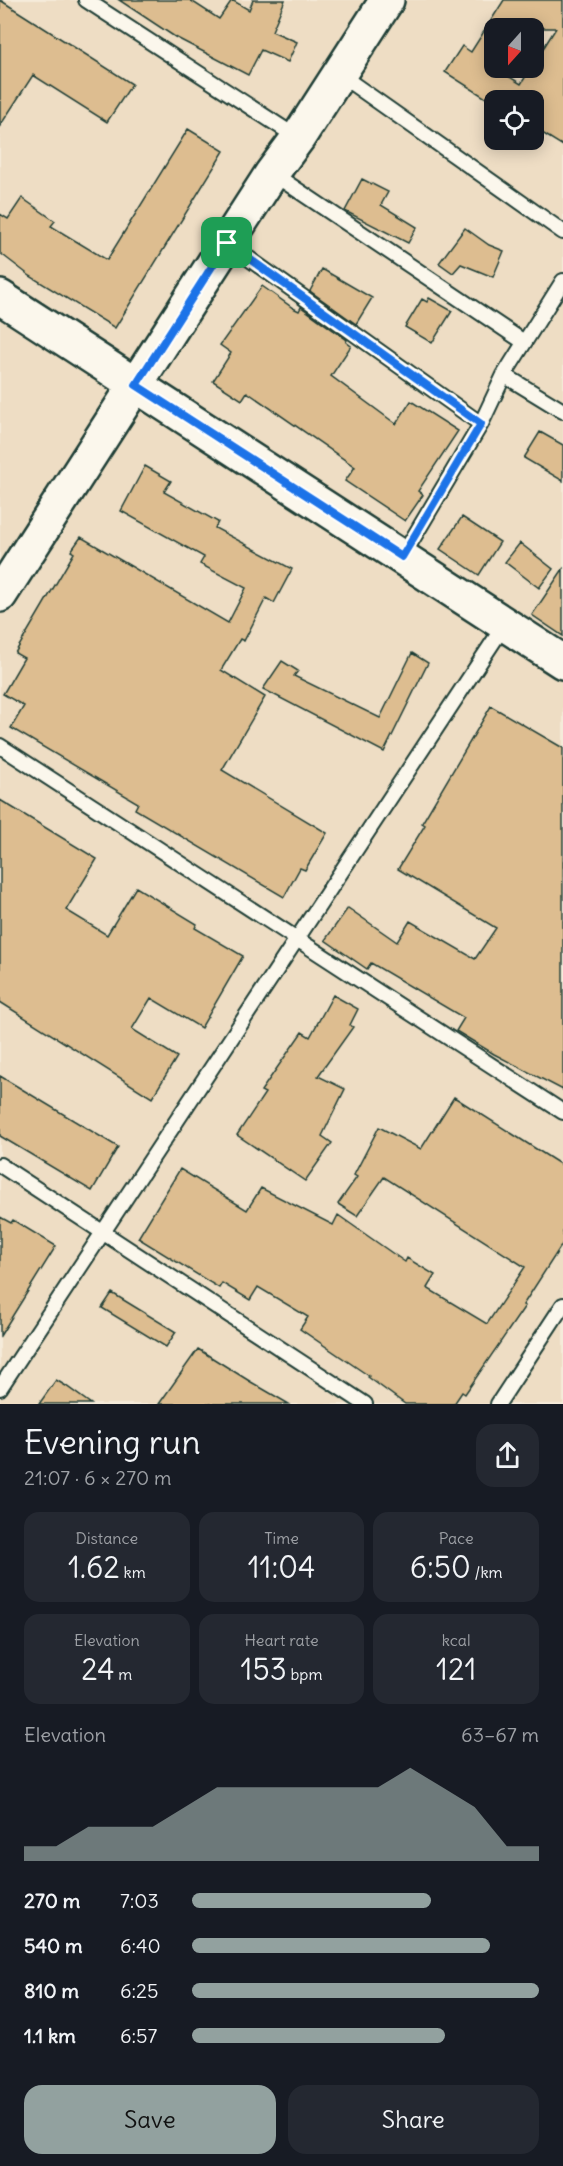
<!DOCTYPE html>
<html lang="en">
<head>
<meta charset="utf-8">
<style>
  body { margin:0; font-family:Delius,sans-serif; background:#242831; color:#f1f3f6; height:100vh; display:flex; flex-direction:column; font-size:22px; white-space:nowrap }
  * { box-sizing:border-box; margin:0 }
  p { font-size:20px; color:#9ea1a6 }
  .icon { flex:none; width:33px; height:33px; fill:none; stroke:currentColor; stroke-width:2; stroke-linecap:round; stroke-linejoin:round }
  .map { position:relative; height:1404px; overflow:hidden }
  .panel { display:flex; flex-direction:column; background:#171b24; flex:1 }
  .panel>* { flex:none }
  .needle { width:39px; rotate:201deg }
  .tools { position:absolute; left:484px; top:18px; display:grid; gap:12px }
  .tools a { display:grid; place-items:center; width:60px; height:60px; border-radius:12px; background:#171b24; box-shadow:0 3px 15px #0003; font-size:30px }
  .pin { position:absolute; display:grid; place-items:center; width:51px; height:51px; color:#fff; margin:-26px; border-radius:12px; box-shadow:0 3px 9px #0006 }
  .round { display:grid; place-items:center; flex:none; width:63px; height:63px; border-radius:18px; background:#242831 }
  .headline { display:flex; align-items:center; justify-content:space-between; height:102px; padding:0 24px }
  h1 { font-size:33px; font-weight:600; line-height:45px }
  .metrics { display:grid; grid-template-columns:repeat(3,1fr); gap:9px; height:102px; padding:6px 24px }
  .metrics div { display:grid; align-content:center; border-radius:15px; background:#242831; text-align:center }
  .metrics b { font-size:30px; font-weight:600 }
  .metrics small { font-size:16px; font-weight:400 }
  .metrics p { font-size:16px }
  .chart { height:168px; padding:12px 24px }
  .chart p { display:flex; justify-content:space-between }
  .chart svg { width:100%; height:108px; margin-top:6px; fill:#92a19f; opacity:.7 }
  .action { display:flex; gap:12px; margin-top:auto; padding:12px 24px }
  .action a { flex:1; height:69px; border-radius:18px; background:#92a19f; color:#111; font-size:24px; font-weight:600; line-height:69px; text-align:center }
  .action a+a { background:#242831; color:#f1f3f6 }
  ul { padding:0 24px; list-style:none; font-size:20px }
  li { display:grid; grid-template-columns:96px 72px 1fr; align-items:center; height:45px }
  li i { height:15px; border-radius:8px; background:#92a19f }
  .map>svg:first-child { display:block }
  .built { fill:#eeddc4; fill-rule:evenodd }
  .building { fill:#ddbd90; stroke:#1f3d34; stroke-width:1.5; fill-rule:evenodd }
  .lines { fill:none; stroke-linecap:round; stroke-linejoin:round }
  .lane-casing { stroke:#1f3d34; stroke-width:18 }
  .secondary-casing { stroke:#1f3d34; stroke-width:38 }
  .lane { stroke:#fbf7ec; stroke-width:14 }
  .secondary { stroke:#fbf7ec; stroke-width:33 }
  .route-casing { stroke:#fff; stroke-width:12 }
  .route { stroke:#1a73e8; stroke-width:8 }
</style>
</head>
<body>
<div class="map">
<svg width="563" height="1404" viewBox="0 0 563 1404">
  <rect width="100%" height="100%" fill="#f5ebda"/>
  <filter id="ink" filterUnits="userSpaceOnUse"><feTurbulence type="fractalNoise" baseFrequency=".0167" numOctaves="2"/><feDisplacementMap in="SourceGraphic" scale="12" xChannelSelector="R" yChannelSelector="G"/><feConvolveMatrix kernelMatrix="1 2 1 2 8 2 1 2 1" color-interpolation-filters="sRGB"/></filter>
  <g filter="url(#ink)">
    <path class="built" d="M 0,0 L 563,0 L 563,1404 L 0,1404 ZM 495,28 L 534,28 L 534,68 L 495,68 ZM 495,100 L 534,100 L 534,140 L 495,140 Z"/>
    <path class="building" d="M 0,0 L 132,84 L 107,122 L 33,75 L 0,126 Z
      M 119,0 L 190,0 L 219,19 L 232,0 L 249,10 L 253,0 L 285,0 L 272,31 L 297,42 L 288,62 L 261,50 L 248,75 L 175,37 Z
      M 504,0 L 563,0 L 563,146 L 534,128 L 534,100 L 489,100 L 445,72 L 462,46 L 471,52 ZM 495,28 L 556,28 L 534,63 L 534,68 L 531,68 L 521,84 L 495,68 Z
      M 188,129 L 224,151 L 115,328 L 30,276 L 0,253 L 0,214 L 8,219 L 22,198 L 55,221 L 51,226 L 107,260 Z
      M 362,179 L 388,192 L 381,205 L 417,227 L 408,243 L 345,211 Z
      M 465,228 L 489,245 L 504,251 L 493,277 L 461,264 L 453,273 L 439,263 Z
      M 322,269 L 372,298 L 356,324 L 310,291 Z
      M 262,286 L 293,308 L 299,311 L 301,307 L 347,340 L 346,342 L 351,346 L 331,376 L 396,424 L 411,401 L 458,431 L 418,491 L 423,495 L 405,521 L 345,481 L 355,467 L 247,392 L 242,400 L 213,381 L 231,353 L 220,345 Z
      M 429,298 L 452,311 L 432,343 L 405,327 L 422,299 L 427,302 Z
      M 540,432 L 563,445 L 563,481 L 524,458 Z
      M 145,466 L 171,481 L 164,492 L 218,522 L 215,528 L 292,569 L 274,603 L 266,598 L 244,641 L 240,639 L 221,670 L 265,697 L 222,770 L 327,833 L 305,870 L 300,868 L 284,897 L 135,809 L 138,803 L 11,728 L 24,706 L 3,694 L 24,658 L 15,653 L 74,553 L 71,551 L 81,537 L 228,623 L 246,588 L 200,564 L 204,557 L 121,511 Z
      M 462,517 L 500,542 L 479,575 L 440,549 Z
      M 520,543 L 553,569 L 539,588 L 505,562 Z
      M 563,569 L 563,636 L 532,615 Z
      M 412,653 L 428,663 L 384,752 L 263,689 L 282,661 L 298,671 L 294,676 L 380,718 Z
      M 491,706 L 563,748 L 563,1090 L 494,1054 L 456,1031 L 464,1018 L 371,963 L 367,969 L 325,940 L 348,908 L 397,942 L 410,921 L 475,959 L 496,928 L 398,869 L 425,825 L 422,823 Z
      M 0,800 L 97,859 L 66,910 L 107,935 L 136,887 L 197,924 L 195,928 L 243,956 L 201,1028 L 151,998 L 132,1029 L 177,1057 L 152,1098 L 0,1002 Z
      M 333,995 L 358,1009 L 350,1025 L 353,1027 L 318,1076 L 345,1089 L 322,1136 L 332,1143 L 305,1181 L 237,1135 L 265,1093 L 261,1091 L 302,1032 L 310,1037 Z
      M 0,1076 L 118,1147 L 92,1191 L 0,1136 Z
      M 454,1097 L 563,1166 L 563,1243 L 523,1305 L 525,1306 L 465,1394 L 462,1392 L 454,1404 L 405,1404 L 368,1377 L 369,1376 L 300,1329 L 308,1317 L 258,1287 L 250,1300 L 222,1283 L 219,1288 L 138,1238 L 180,1169 L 247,1210 L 261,1188 L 333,1225 L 338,1215 L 405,1262 L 407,1258 L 435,1275 L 427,1288 L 487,1324 L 525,1267 L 384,1177 L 357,1216 L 338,1204 L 357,1177 L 354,1175 L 379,1127 L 421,1149 Z
      M 0,1217 L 11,1223 L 13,1220 L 56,1246 L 0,1336 Z
      M 112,1293 L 176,1332 L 166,1347 L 102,1308 Z
      M 198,1349 L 251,1382 L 289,1404 L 159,1404 Z
      M 56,1380 L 66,1386 L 91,1404 L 39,1404 Z"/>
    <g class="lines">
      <defs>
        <path id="lane" d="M 86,0 L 298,138
          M 339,74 L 563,232
          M 272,173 L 524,342
          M 227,243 L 481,424
          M 504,375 L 563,411
          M 402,557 L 481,424 L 504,375 L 563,281
          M 0,746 L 563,1112
          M 0,1165 L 365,1404
          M 0,1388 L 505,624
          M 498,1404 L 563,1305"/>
        <path id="secondary" d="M 0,297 L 563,662
          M 0,595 L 272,173 L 298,138 L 387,0"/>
      </defs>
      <use href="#lane" class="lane-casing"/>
      <use href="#secondary" class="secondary-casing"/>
      <use href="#lane" class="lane"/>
      <use href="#secondary" class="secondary"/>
    </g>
  </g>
  <g class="lines" filter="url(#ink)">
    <defs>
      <path id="route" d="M 227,243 L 481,424 L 402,557 L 136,385 Z"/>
    </defs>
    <use href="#route" class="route-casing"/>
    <use href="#route" class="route"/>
  </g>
</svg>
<div class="tools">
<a><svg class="needle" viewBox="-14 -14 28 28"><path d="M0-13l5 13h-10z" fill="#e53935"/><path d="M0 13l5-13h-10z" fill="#9ea1a6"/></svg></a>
<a><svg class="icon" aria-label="locate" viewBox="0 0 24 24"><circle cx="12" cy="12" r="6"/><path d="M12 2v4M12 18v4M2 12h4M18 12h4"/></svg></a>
</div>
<div class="pin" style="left:227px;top:243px;background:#1e9e55"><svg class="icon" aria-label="arrive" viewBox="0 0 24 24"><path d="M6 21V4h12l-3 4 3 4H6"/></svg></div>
</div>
<section class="panel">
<div class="headline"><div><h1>Evening run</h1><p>21:07 · 6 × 270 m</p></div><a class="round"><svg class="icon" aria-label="share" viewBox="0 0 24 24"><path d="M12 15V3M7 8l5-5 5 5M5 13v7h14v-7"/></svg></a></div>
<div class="metrics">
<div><p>Distance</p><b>1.62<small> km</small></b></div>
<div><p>Time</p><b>11:04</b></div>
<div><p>Pace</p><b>6:50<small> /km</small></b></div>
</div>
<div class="metrics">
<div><p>Elevation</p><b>24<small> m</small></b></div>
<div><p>Heart rate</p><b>153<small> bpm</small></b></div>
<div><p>kcal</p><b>121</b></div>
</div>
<div class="chart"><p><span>Elevation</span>63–67 m</p>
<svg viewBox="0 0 160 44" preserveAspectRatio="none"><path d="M0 44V38L10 38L20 30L30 30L40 30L50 22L60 14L70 14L80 14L90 14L100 14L110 14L120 6L130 14L140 22L150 38L160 38V44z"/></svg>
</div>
<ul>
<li><b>270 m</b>7:03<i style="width:69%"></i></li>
<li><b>540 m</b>6:40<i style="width:86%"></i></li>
<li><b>810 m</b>6:25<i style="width:100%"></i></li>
<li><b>1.1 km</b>6:57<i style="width:73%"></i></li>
</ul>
<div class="action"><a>Save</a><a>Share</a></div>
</section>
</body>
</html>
